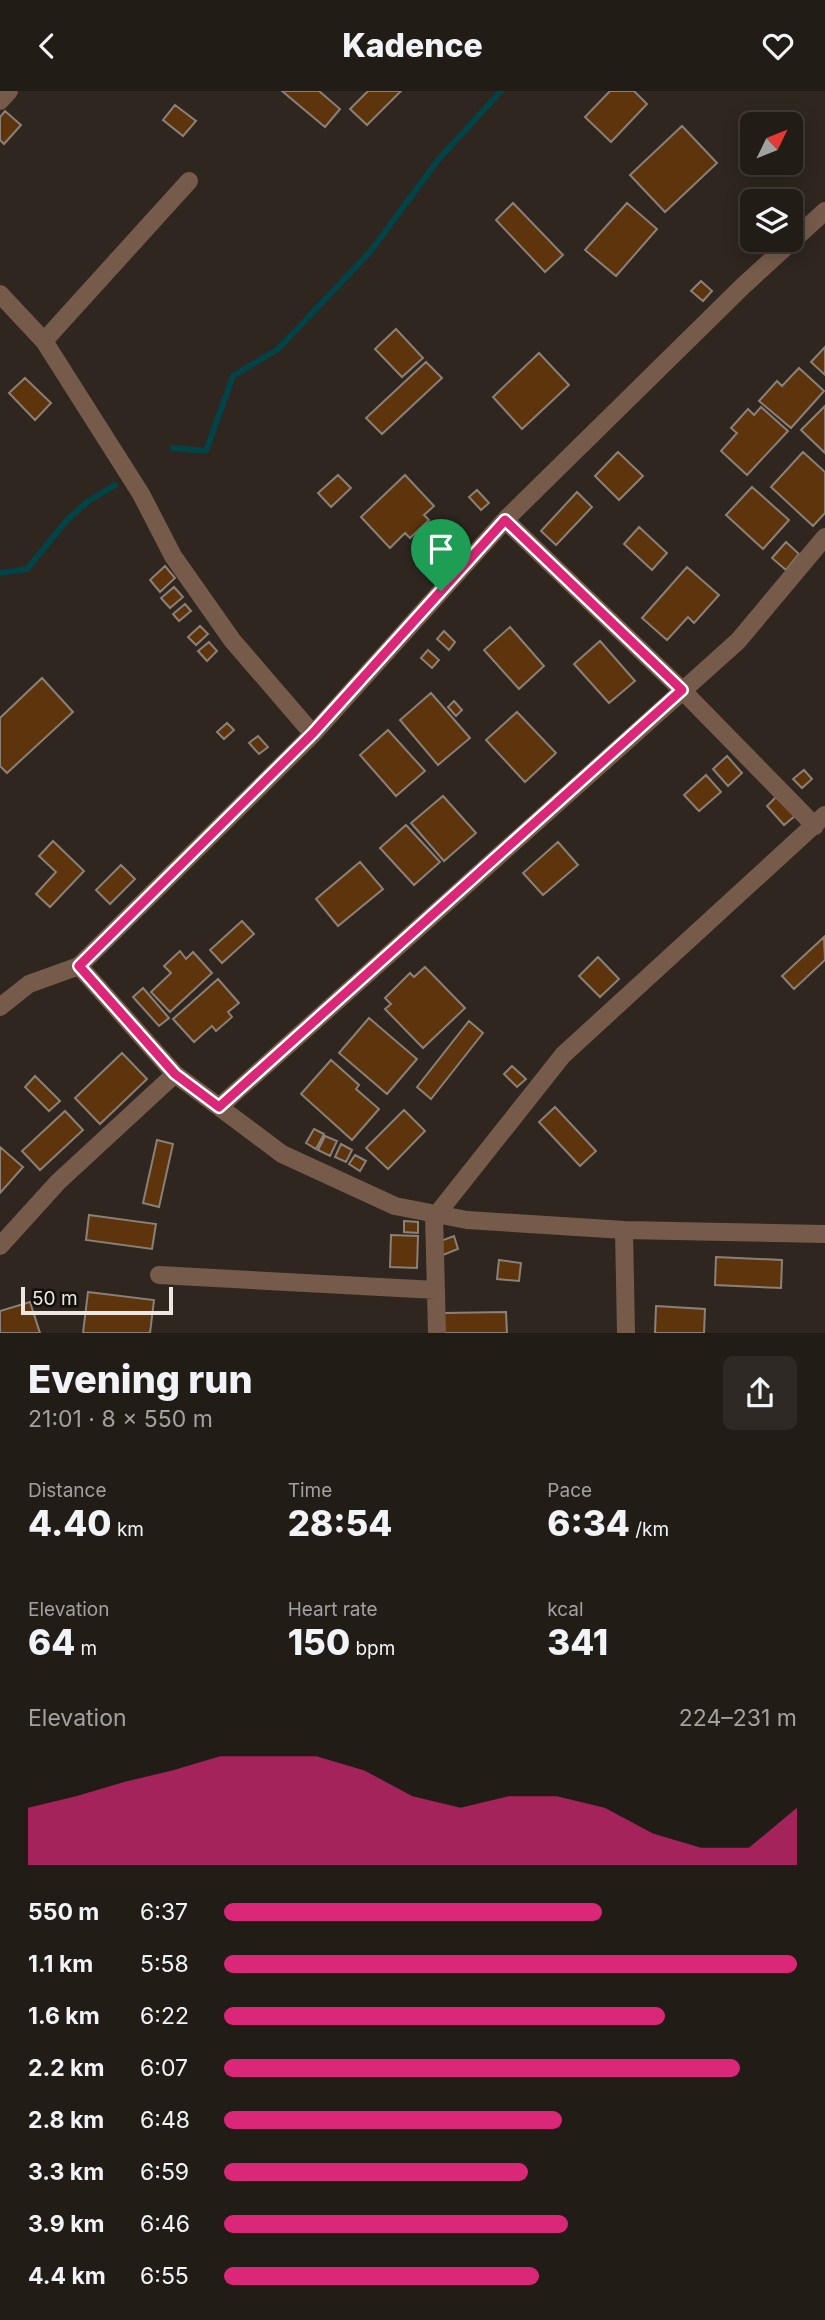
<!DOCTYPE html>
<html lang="en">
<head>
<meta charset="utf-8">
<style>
  body { margin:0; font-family:Inter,sans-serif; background:#2e2924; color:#f1f3f6; height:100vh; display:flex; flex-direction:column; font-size:26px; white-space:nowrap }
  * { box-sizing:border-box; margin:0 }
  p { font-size:23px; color:#a2a1a1 }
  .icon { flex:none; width:38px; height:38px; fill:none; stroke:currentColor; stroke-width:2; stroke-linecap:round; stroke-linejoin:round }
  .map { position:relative; height:1242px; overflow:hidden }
  .panel { display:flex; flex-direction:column; background:#221c17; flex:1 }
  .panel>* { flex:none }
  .needle { width:46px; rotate:47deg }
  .fabs { position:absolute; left:740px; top:21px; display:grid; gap:14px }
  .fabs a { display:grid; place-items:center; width:63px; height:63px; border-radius:10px; background:#221c17; box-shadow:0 4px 18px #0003,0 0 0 2px #3f3a36; font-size:35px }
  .scale { position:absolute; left:21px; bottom:18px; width:152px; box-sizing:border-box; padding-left:7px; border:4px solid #ede7e2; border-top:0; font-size:19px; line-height:24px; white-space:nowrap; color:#ede7e2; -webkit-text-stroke:5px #13100c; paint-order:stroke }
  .pin { position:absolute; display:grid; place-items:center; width:60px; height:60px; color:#fff; margin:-72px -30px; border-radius:50% 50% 50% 0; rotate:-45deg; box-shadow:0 0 7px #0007 }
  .pin .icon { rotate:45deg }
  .round { display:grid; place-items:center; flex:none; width:74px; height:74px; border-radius:10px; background:#2e2924 }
  .head { display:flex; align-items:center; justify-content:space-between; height:119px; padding:0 28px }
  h1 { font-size:38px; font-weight:800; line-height:52px }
  .figures { display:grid; grid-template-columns:repeat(3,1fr); gap:10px; height:119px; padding:7px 28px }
  .figures div { display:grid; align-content:center }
  .figures b { font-size:35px; font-weight:800 }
  .figures small { font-size:19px; font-weight:400 }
  .figures p { font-size:19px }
  .chart { height:196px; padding:14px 28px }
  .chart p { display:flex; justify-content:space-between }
  .chart svg { width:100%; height:126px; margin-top:7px; fill:#db2777; opacity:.7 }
  ul { padding:0 28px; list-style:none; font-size:23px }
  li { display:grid; grid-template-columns:112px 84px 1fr; align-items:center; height:52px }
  li i { height:18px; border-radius:9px; background:#db2777 }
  header { display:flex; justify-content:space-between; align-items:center; height:91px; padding:0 28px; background:#221c17; font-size:32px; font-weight:800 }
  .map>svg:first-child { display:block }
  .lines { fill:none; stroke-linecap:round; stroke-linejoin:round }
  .stream { stroke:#014346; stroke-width:6 }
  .building { fill:#5d340b; stroke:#8a8078; stroke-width:2 }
  .minor { stroke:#765b4a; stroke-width:18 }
  .route-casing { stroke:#fff; stroke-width:14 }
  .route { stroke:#db2777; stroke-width:9 }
</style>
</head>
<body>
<header><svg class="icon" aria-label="back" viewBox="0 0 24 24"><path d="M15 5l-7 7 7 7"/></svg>Kadence<svg class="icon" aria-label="heart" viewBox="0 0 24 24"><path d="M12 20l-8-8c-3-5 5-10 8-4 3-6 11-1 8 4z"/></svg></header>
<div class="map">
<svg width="825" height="1242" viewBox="0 0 825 1242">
  <rect width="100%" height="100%" fill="#2e261f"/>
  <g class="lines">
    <path class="stream" d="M 173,357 L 206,360 L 233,285 L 278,258 L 370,161 L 438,69 L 501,0
      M 0,482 L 27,478 L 67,429 L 87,411 L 115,394"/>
  </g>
  <path class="building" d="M 282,0 L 319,0 L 340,18 L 325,36 Z
    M 368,0 L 401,0 L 367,34 L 350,18 Z
    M 610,0 L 634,0 L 647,13 L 611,51 L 585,26 Z
    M 175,14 L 196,30 L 183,45 L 163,29 Z
    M 5,20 L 21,34 L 4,53 L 0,49 L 0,26 Z
    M 682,35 L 717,72 L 665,121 L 630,84 Z
    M 513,112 L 563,164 L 545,181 L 496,129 Z
    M 627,112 L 657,138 L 616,185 L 585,159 Z
    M 701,190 L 712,200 L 703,210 L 691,200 Z
    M 396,238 L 423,267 L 402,286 L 375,258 Z
    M 825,256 L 825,284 L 811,271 Z
    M 539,262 L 569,294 L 522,338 L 493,306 Z
    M 426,271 L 442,287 L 382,343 L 366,327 Z
    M 799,277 L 824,300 L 791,337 L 759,310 L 777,290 L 782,295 Z
    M 25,287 L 51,312 L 35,329 L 9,302 Z
    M 825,315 L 825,362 L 801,339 Z
    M 761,316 L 788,340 L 747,384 L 721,360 L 737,342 L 731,337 L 748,318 L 754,324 Z
    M 618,361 L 643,385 L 619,409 L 595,385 Z
    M 803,361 L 825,381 L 825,422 L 813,435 L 771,396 Z
    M 338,384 L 351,397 L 331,416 L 318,402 Z
    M 405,384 L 434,415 L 424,424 L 429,429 L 410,447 L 405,442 L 390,457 L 361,426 Z
    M 752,396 L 789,429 L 763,458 L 726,424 Z
    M 477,399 L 489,412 L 481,419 L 469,406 Z
    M 577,401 L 592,416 L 556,454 L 541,440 Z
    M 639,436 L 667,462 L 652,479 L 624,453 Z
    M 786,451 L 799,463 L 786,479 L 772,467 Z
    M 165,475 L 175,487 L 160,501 L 150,489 Z
    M 687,476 L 719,504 L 694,532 L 688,526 L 667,549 L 642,527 Z
    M 174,496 L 183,506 L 170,517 L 161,507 Z
    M 185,513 L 191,520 L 179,530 L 173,523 Z
    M 200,535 L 208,543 L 196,554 L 188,546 Z
    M 510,536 L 544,575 L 519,598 L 484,559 Z
    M 444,540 L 455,551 L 449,559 L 437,548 Z
    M 600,550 L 635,590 L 609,612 L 574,573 Z
    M 209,551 L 217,560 L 207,570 L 198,560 Z
    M 428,559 L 439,569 L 432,577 L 421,567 Z
    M 42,587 L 73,621 L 7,682 L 0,675 L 0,627 Z
    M 431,602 L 470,647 L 438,674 L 400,629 Z
    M 454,610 L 462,619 L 456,625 L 448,616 Z
    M 517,621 L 556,662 L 525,691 L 486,649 Z
    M 227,632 L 234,639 L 224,648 L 217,641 Z
    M 388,639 L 425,680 L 396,705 L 360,664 Z
    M 258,645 L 268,656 L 259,663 L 249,652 Z
    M 727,665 L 742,682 L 728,695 L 713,678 Z
    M 804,679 L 812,688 L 802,697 L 793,688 Z
    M 706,684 L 721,701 L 699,720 L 684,704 Z
    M 443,705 L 476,742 L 444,770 L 411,732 Z
    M 777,705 L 795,725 L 784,734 L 767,715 Z
    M 406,734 L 440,771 L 414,794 L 380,757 Z
    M 53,750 L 84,780 L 50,816 L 36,803 L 56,781 L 39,765 Z
    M 558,751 L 578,774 L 543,804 L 523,782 Z
    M 360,771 L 383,798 L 338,835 L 316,808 Z
    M 121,774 L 135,788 L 110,813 L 96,799 Z
    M 242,830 L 254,843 L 222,872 L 210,859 Z
    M 824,846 L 825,869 L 794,898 L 782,885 Z
    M 180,860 L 186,868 L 193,861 L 212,882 L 170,921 L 151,901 L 171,882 L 164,875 Z
    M 598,866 L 619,888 L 600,906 L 579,885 Z
    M 425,876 L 465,917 L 423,957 L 385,918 L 391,913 L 385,907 L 410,882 L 414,886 Z
    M 218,888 L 239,912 L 228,921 L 232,926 L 216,940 L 212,935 L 194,951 L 173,928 Z
    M 143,897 L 169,927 L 159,935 L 133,906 Z
    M 369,927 L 417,968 L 387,1003 L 339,962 Z
    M 469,930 L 483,942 L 431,1008 L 417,996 Z
    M 122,962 L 147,988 L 100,1033 L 75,1007 Z
    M 331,969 L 359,994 L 356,998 L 379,1018 L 352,1049 L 301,1003 Z
    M 512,975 L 526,988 L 517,996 L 504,983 Z
    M 35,985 L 60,1010 L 49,1020 L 25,996 Z
    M 555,1016 L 596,1060 L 580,1075 L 539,1031 Z
    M 404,1019 L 425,1040 L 388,1078 L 366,1057 Z
    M 65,1020 L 83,1039 L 40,1079 L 22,1060 Z
    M 314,1038 L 324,1043 L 316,1058 L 306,1052 Z
    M 325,1045 L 337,1050 L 330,1065 L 318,1059 Z
    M 157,1049 L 173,1053 L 159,1116 L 143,1112 Z
    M 341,1053 L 352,1059 L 346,1071 L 335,1066 Z
    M 0,1056 L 23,1076 L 0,1102 Z
    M 355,1064 L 366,1070 L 360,1080 L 349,1073 Z
    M 89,1124 L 156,1133 L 152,1158 L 86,1149 Z
    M 404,1130 L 418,1131 L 418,1142 L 404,1141 Z
    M 391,1144 L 418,1145 L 417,1177 L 390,1176 Z
    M 454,1145 L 458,1158 L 443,1164 L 438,1151 Z
    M 716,1166 L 782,1169 L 781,1197 L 715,1194 Z
    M 499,1169 L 521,1172 L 519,1190 L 497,1188 Z
    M 88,1201 L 154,1209 L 150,1242 L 83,1242 Z
    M 30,1211 L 40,1242 L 0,1242 L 0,1220 Z
    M 656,1215 L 705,1218 L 704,1242 L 655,1242 Z
    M 506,1221 L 507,1242 L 444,1242 L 444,1222 Z"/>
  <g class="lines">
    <path class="minor" d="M 0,10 L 9,0
      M 0,203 L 44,250 L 141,403 L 173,465 L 232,549 L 313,643
      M 44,250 L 189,90
      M 505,429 L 682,599 L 815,735
      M 79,875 L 175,983 L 282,1063 L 395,1115 L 467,1129 L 624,1139 L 825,1143
      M 0,916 L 29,893 L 79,875 L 313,643 L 505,429 L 743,195 L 825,120
      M 219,1016 L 738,550 L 825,446
      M 434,1123 L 437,1242
      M 437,1123 L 563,964 L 825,724
      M 624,1139 L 626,1242
      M 0,1155 L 58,1091 L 175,983
      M 159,1184 L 436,1199"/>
  </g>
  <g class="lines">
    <defs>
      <path id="route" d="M 505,429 L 682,599 L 219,1016 L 175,983 L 79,875 L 313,642 Z"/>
    </defs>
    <use href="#route" class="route-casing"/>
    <use href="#route" class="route"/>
  </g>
</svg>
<div class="fabs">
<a><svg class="needle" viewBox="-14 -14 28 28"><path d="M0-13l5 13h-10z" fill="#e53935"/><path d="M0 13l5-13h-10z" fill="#a2a1a1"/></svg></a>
<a><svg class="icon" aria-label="layers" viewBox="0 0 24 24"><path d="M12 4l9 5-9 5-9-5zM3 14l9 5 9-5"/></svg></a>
</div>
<div class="scale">50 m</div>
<div class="pin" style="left:441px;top:500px;background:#1e9e55"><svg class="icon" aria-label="arrive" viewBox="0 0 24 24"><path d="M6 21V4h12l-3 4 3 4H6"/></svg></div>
</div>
<section class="panel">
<div class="head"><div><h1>Evening run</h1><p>21:01 · 8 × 550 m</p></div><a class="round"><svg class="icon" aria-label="share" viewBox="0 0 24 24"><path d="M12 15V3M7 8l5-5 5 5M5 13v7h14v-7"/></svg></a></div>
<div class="figures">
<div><p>Distance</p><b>4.40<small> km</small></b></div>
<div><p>Time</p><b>28:54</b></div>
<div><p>Pace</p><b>6:34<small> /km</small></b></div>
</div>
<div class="figures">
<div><p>Elevation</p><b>64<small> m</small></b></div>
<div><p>Heart rate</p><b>150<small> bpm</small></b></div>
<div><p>kcal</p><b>341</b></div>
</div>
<div class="chart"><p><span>Elevation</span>224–231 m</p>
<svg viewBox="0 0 160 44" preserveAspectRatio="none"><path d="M0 44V24L10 20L20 15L30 11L40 6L50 6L60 6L70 11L80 20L90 24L100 20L110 20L120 24L130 33L140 38L150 38L160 24V44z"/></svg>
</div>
<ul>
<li><b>550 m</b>6:37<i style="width:66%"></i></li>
<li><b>1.1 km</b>5:58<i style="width:100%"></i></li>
<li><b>1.6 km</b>6:22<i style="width:77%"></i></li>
<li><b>2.2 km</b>6:07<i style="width:90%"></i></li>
<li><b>2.8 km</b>6:48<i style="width:59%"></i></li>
<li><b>3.3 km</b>6:59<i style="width:53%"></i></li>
<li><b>3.9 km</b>6:46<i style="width:60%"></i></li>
<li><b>4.4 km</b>6:55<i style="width:55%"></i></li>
</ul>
</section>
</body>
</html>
